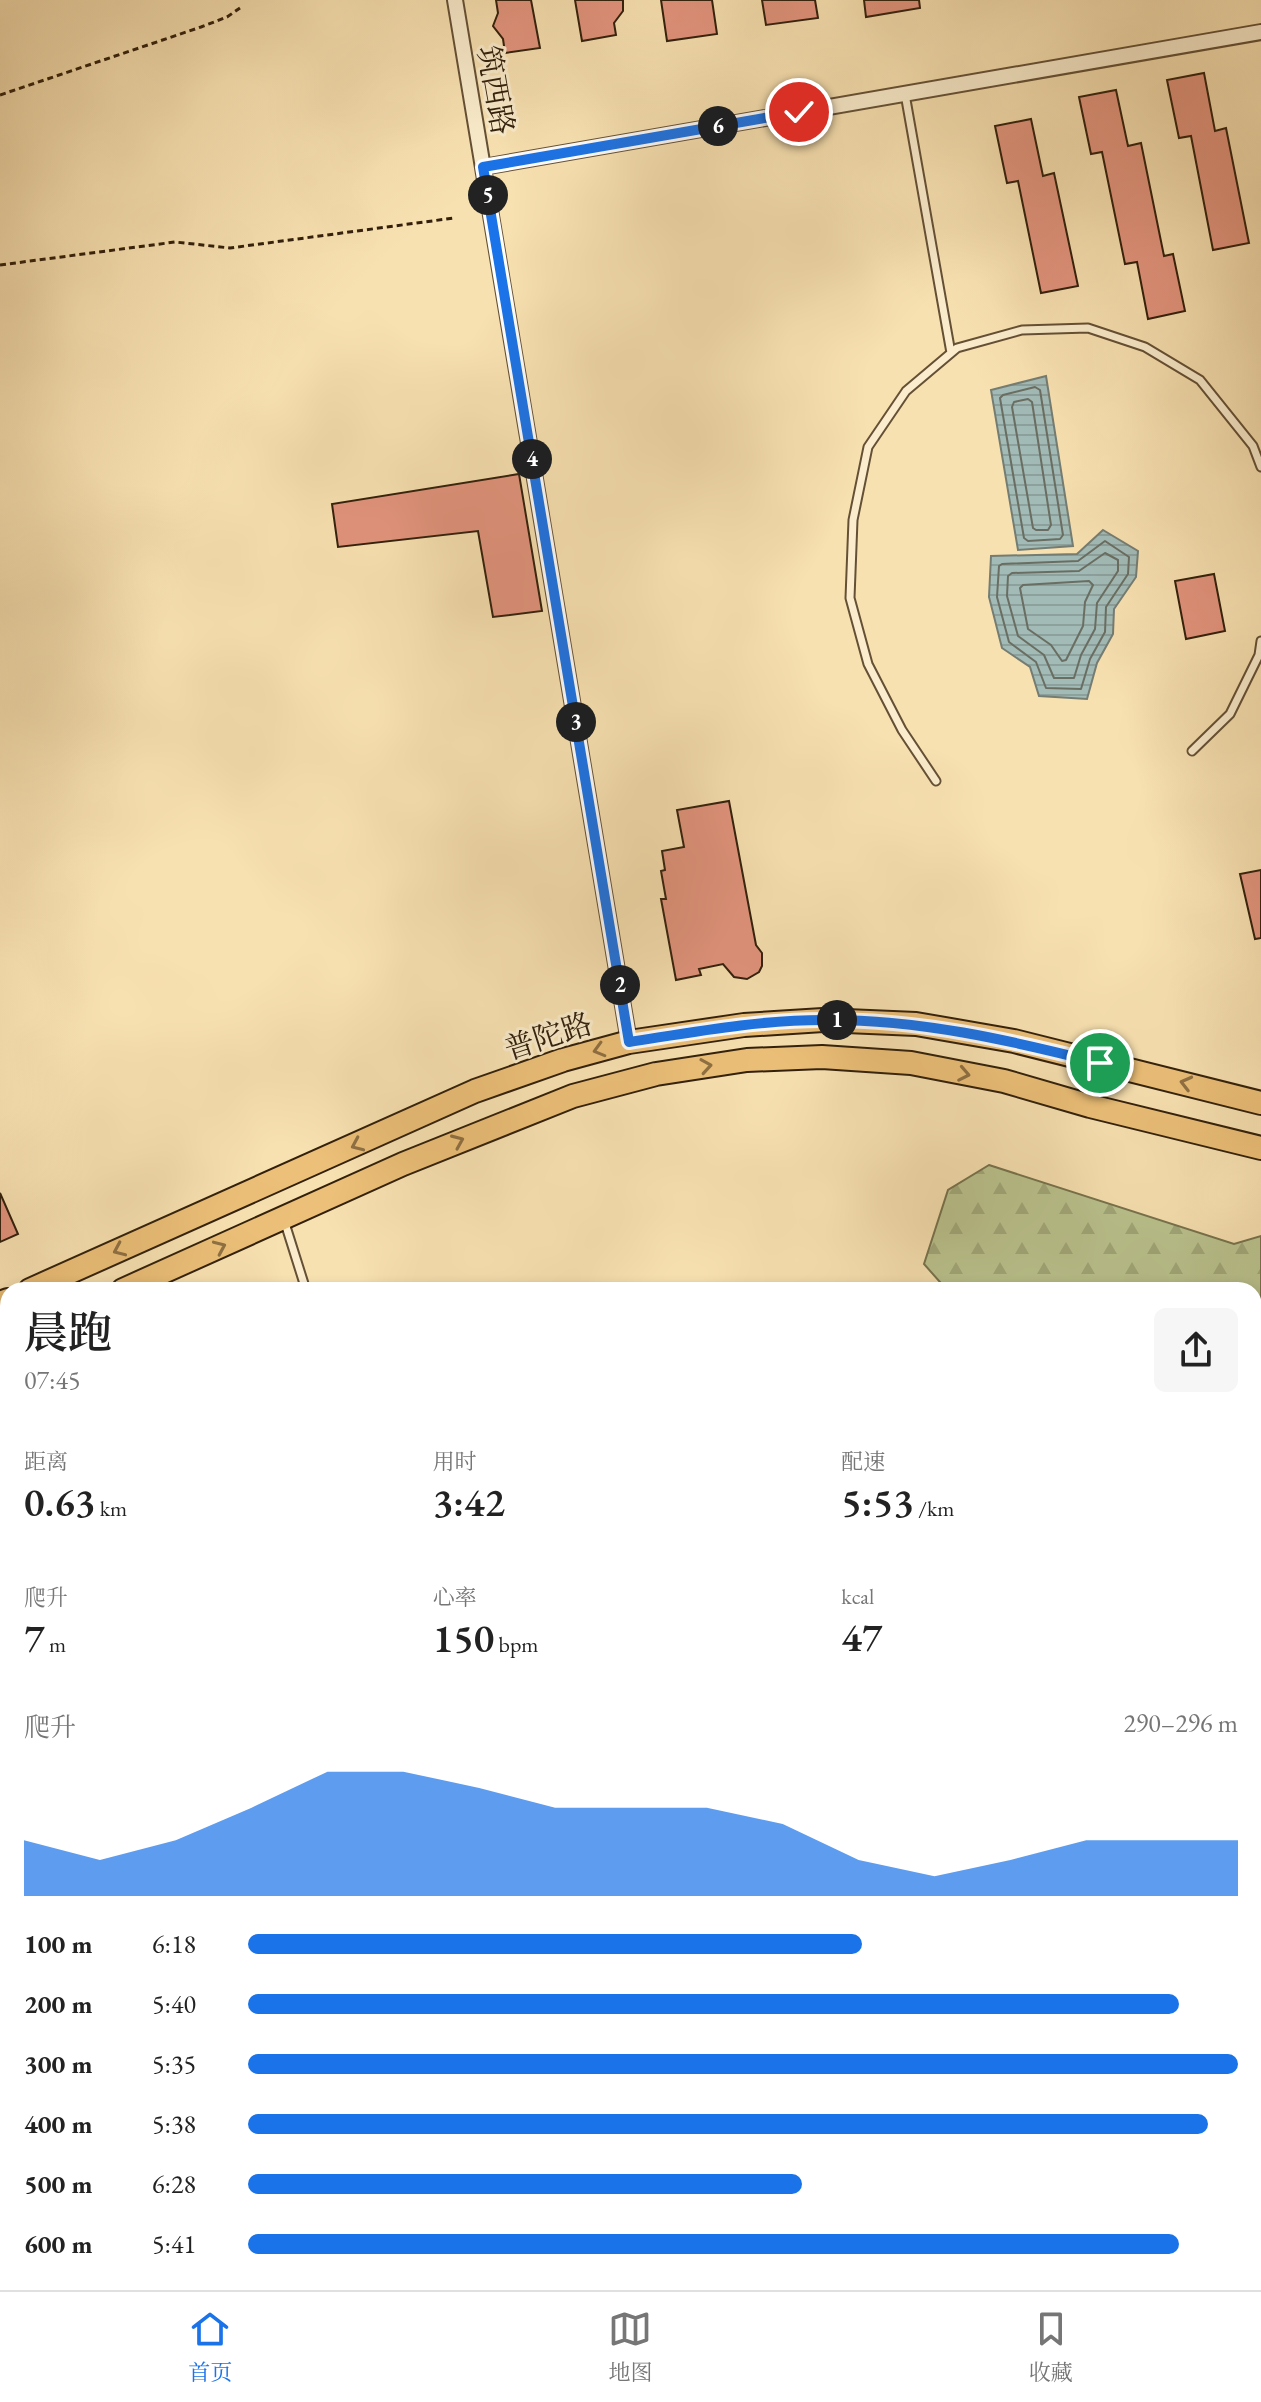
<!DOCTYPE html>
<html lang="zh">
<head>
<meta charset="utf-8">
<style>
  body { margin:0; font-family:"EB Garamond","Noto Serif SC",serif; background:#f6f6f6; color:#222; height:100vh; display:flex; flex-direction:column; font-size:30px; white-space:nowrap }
  * { box-sizing:border-box; margin:0 }
  p { font-size:26px; color:#767676 }
  .icon { flex:none; width:44px; height:44px; fill:none; stroke:currentColor; stroke-width:2; stroke-linecap:round; stroke-linejoin:round }
  .map { position:relative; flex:1; overflow:hidden }
  .panel { position:absolute; left:0px; top:1282px; width:1262px; height:1008px; display:flex; flex-direction:column; background:#fff; border-radius:24px 24px 0 0; box-shadow:0 4px 12px #0003 }
  .panel>* { flex:none }
  .pin { position:absolute; display:grid; place-items:center; width:68px; height:68px; color:#fff; margin:-34px; border:4px solid #fff; border-radius:50%; box-shadow:0 2px 8px #0007 }
  .km { position:absolute; width:40px; height:40px; margin:-20px; border-radius:50%; background:#222; color:#fff; font-size:22px; line-height:40px; text-align:center }
  .round { display:grid; place-items:center; flex:none; width:84px; height:84px; border-radius:12px; background:#f6f6f6 }
  .head { display:flex; align-items:center; justify-content:space-between; height:136px; padding:0 24px }
  h1 { font-size:44px; font-weight:600; line-height:60px }
  .figures { display:grid; grid-template-columns:repeat(3,1fr); gap:12px; height:136px; padding:8px 24px }
  .figures div { display:grid; align-content:center }
  .figures b { font-size:40px; font-weight:600 }
  .figures small { font-size:22px; font-weight:400 }
  .figures p { font-size:22px }
  .chart { height:224px; padding:16px 24px }
  .chart p { display:flex; justify-content:space-between }
  .chart svg { width:100%; height:144px; margin-top:8px; fill:#1a73e8; opacity:.7 }
  ul { padding:0 24px; list-style:none; font-size:26px }
  li { display:grid; grid-template-columns:128px 96px 1fr; align-items:center; height:60px }
  li i { height:20px; border-radius:10px; background:#1a73e8 }
  .menu { display:flex; justify-content:space-around; align-items:center; height:112px; border-top:2px solid #e0e0e0; background:#fff; font-size:22px; color:#767676 }
  .menu a { display:grid; justify-items:center; gap:4px }
  .menu .on { color:#1a73e8 }
  .map>svg:first-child { display:block }
  .forest { fill:url(#forest-firs); stroke:#76724d; stroke-width:2 }
  .park { fill:url(#park-crowns); stroke:#76724d; stroke-width:2 }
  .water { fill:url(#water-rules); stroke:#757d73; stroke-width:2 }
  .lines { fill:none; stroke-linecap:round; stroke-linejoin:round }
  .shore { stroke:#6a6e62; stroke-width:2 }
  .building { fill:#e2947d; stroke:#32200c; stroke-width:2 }
  .lane-casing { stroke:#645035; stroke-width:11 }
  .street-casing { stroke:#645035; stroke-width:18 }
  .primary-casing { stroke:#32200c; stroke-width:26 }
  .path { stroke:#32200c; stroke-width:3; stroke-dasharray:6 4; stroke-linecap:butt }
  .lane { stroke:#faeccc; stroke-width:7 }
  .street { stroke:#faeccc; stroke-width:14 }
  .primary { stroke:#ecc078; stroke-width:22 }
  .oneway { stroke:#8f7042 }
  .route-casing { stroke:#fff; stroke-width:16 }
  .route { stroke:#1a73e8; stroke-width:10 }
  .labels { text-anchor:middle; dominant-baseline:central; stroke-width:6; stroke-linejoin:round; paint-order:stroke }
  .street-label { font-size:30px; fill:#32200c; stroke:#faeccc }
</style>
</head>
<body>
<div class="map">
<svg width="1261" height="2290" viewBox="0 0 1261 2290">
  <defs>
    <pattern id="forest-firs" width="22" height="20" patternUnits="userSpaceOnUse" patternTransform="scale(2)"><rect width="22" height="20" fill="#bac38e"/><path d="M5 1l3.5 6h-7zM16 11l3.5 6h-7z" fill="#a0a779"/></pattern>
    <pattern id="park-crowns" width="20" height="18" patternUnits="userSpaceOnUse" patternTransform="scale(2)"><rect width="20" height="18" fill="#bac38e"/><path d="M2 6a3 3 0 1 1 6 0M12 15a3 3 0 1 1 6 0" fill="none" stroke="#a0a779"/></pattern>
    <pattern id="water-rules" width="6" height="5" patternUnits="userSpaceOnUse" patternTransform="scale(2)"><rect width="6" height="5" fill="#a2bbb7"/><path d="M0 2.5h6" fill="none" stroke="#8ca09c"/></pattern>
  </defs>
  <rect width="100%" height="100%" fill="#f8e1b1"/>
  <filter id="stains"><feTurbulence type="fractalNoise" baseFrequency=".0025" numOctaves="4"/><feColorMatrix values="0 0 0 0 .2 0 0 0 0 .09 0 0 0 0 .02 0 0 0 .5 -.17"/></filter>
  <radialGradient id="worn" r=".72"><stop offset=".6" stop-color="#630" stop-opacity="0"/><stop offset="1" stop-color="#630" stop-opacity=".3"/></radialGradient>
  <path class="forest" d="M 989,1165 L 1234,1244 L 1261,1236 L 1261,1888 L 1254,1886 L 1254,1290 L 947,1290 L 924,1264 L 948,1190 Z"/>
  <path class="park" d="M 1254,2074 L 1261,2077 L 1261,2290 L 663,2290 L 677,2282 L 1254,2282 Z"/>
  <path class="water" d="M 1046,376 L 1073,546 L 1018,550 L 991,390 Z
    M 1103,530 L 1138,551 L 1136,577 L 1114,609 L 1113,634 L 1097,663 L 1087,699 L 1039,696 L 1030,667 L 1002,648 L 989,597 L 991,556 L 1077,554 Z"/>
  <g class="lines">
    <path class="shore" d="M 1035,387 L 1040,390 L 1063,535 L 1060,539 L 1028,541 L 1024,538 L 1000,398 L 1003,395 Z
      M 1028,399 L 1032,402 L 1051,525 L 1048,530 L 1036,530 L 1033,528 L 1012,407 L 1014,402 Z
      M 1105,541 L 1129,557 L 1128,574 L 1106,607 L 1105,632 L 1090,659 L 1081,689 L 1046,688 L 1036,662 L 1009,642 L 997,597 L 999,566 L 1002,564 L 1078,561 Z
      M 1105,553 L 1118,560 L 1118,571 L 1097,603 L 1095,629 L 1081,655 L 1074,678 L 1054,678 L 1044,655 L 1018,636 L 1007,596 L 1008,576 L 1012,573 L 1079,571 Z
      M 1089,581 L 1093,585 L 1085,602 L 1083,626 L 1066,660 L 1062,661 L 1051,645 L 1028,629 L 1020,588 L 1023,585 Z"/>
  </g>
  <path class="building" d="M 496,0 L 531,0 L 540,48 L 505,53 L 503,39 L 493,26 L 498,13 Z
    M 575,0 L 623,0 L 623,11 L 614,23 L 616,35 L 582,41 Z
    M 661,0 L 712,0 L 717,34 L 667,41 Z
    M 762,0 L 815,0 L 818,18 L 766,25 Z
    M 864,0 L 919,0 L 920,8 L 866,17 Z
    M 1204,73 L 1215,131 L 1226,128 L 1249,243 L 1213,250 L 1191,136 L 1179,138 L 1167,80 Z
    M 1116,90 L 1128,146 L 1141,143 L 1164,256 L 1173,254 L 1185,311 L 1148,319 L 1137,262 L 1125,264 L 1102,152 L 1091,154 L 1079,97 Z
    M 1031,119 L 1043,176 L 1054,173 L 1078,286 L 1041,293 L 1018,181 L 1007,183 L 995,126 Z
    M 519,474 L 542,611 L 493,617 L 478,531 L 338,547 L 332,504 Z
    M 1214,574 L 1225,631 L 1186,639 L 1175,581 Z
    M 729,801 L 756,945 L 762,953 L 762,966 L 759,972 L 747,979 L 734,977 L 723,964 L 699,969 L 701,975 L 676,980 L 661,899 L 666,899 L 661,871 L 665,870 L 662,851 L 684,847 L 677,810 Z
    M 1261,870 L 1261,938 L 1255,939 L 1240,874 Z
    M 0,1193 L 18,1234 L 0,1242 Z"/>
  <g class="lines">
    <defs>
      <path id="lane" d="M 905,94 L 951,353
        M 1192,751 L 1230,714 L 1259,655 L 1261,641
        M 936,781 L 902,730 L 868,664 L 850,598 L 853,520 L 868,447 L 906,391 L 957,348 L 1022,330 L 1088,328 L 1145,347 L 1200,380 L 1253,446 L 1261,467
        M 284,1220 L 306,1290
        M 0,1681 L 8,1681
        M 1254,2051 L 1261,2053
        M 6,2127 L 8,2126
        M 636,2290 L 642,2282"/>
      <path id="street" d="M 455,0 L 629,1042
        M 483,167 L 1261,32"/>
      <path id="primary" d="M 30,1290 L 475,1091 L 563,1060 L 629,1042 L 744,1025 L 823,1020 L 916,1024 L 1014,1041 L 1261,1103
        M 123,1290 L 403,1164 L 573,1096 L 656,1074 L 747,1060 L 822,1057 L 911,1063 L 1004,1081 L 1090,1106 L 1261,1148
        M 0,1303 L 8,1300
        M 0,1345 L 8,1342"/>
    </defs>
    <use href="#lane" class="lane-casing"/>
    <use href="#street" class="street-casing"/>
    <use href="#primary" class="primary-casing"/>
    <path class="path" d="M 0,95 L 201,27 L 227,17 L 240,8
      M 0,265 L 175,242 L 230,248 L 454,218"/>
    <use href="#lane" class="lane"/>
    <use href="#street" class="street"/>
    <use href="#primary" class="primary"/>
  </g>
  <defs><path id="oneway-chevron" d="M-2-3.5L2.5 0L-2 3.5" fill="none" stroke-width="1.6" stroke-linecap="round" stroke-linejoin="round" transform="scale(2)"/></defs>
  <g class="oneway">
    <use href="#oneway-chevron" transform="translate(599 1050) rotate(164)"/>
    <use href="#oneway-chevron" transform="translate(706 1066) rotate(-9)"/>
    <use href="#oneway-chevron" transform="translate(964 1074) rotate(11)"/>
    <use href="#oneway-chevron" transform="translate(1186 1083) rotate(-166)"/>
    <use href="#oneway-chevron" transform="translate(458 1141) rotate(-23)"/>
    <use href="#oneway-chevron" transform="translate(357 1145) rotate(156)"/>
    <use href="#oneway-chevron" transform="translate(220 1247) rotate(-24)"/>
    <use href="#oneway-chevron" transform="translate(119 1250) rotate(156)"/>
  </g>
  <g class="lines">
    <defs>
      <path id="route" d="M 799,112 L 483,167 L 629,1042 C 694,1032 758,1020 823,1020 C 918,1019 1009,1040 1100,1063"/>
    </defs>
    <use href="#route" class="route-casing"/>
    <use href="#route" class="route"/>
  </g>
  <g class="labels">
    <g class="street-label">
      <text transform="translate(496 90) rotate(80)">筑西路</text>
      <text transform="translate(548 1036) rotate(-18)">普陀路</text>
    </g>
  </g>
  <rect width="100%" height="100%" filter="url(#stains)"/>
  <rect width="100%" height="100%" fill="url(#worn)"/>
</svg>
<div class="pin" style="left:1100px;top:1063px;background:#1e9e55"><svg class="icon" aria-label="arrive" viewBox="0 0 24 24"><path d="M6 21V4h12l-3 4 3 4H6"/></svg></div>
<div class="pin" style="left:799px;top:112px;background:#d93025"><svg class="icon" aria-label="check" viewBox="0 0 24 24"><path d="M5 12l5 5 9-10"/></svg></div>
<b class="km" style="left:837px;top:1020px">1</b>
<b class="km" style="left:620px;top:985px">2</b>
<b class="km" style="left:576px;top:722px">3</b>
<b class="km" style="left:532px;top:459px">4</b>
<b class="km" style="left:488px;top:195px">5</b>
<b class="km" style="left:718px;top:126px">6</b>
<section class="panel">
<div class="head"><div><h1>晨跑</h1><p>07:45</p></div><a class="round"><svg class="icon" aria-label="share" viewBox="0 0 24 24"><path d="M12 15V3M7 8l5-5 5 5M5 13v7h14v-7"/></svg></a></div>
<div class="figures">
<div><p>距离</p><b>0.63<small> km</small></b></div>
<div><p>用时</p><b>3:42</b></div>
<div><p>配速</p><b>5:53<small> /km</small></b></div>
</div>
<div class="figures">
<div><p>爬升</p><b>7<small> m</small></b></div>
<div><p>心率</p><b>150<small> bpm</small></b></div>
<div><p>kcal</p><b>47</b></div>
</div>
<div class="chart"><p><span>爬升</span>290–296 m</p>
<svg viewBox="0 0 160 44" preserveAspectRatio="none"><path d="M0 44V27L10 33L20 27L30 17L40 6L50 6L60 11L70 17L80 17L90 17L100 22L110 33L120 38L130 33L140 27L150 27L160 27V44z"/></svg>
</div>
<ul>
<li><b>100 m</b>6:18<i style="width:62%"></i></li>
<li><b>200 m</b>5:40<i style="width:94%"></i></li>
<li><b>300 m</b>5:35<i style="width:100%"></i></li>
<li><b>400 m</b>5:38<i style="width:97%"></i></li>
<li><b>500 m</b>6:28<i style="width:56%"></i></li>
<li><b>600 m</b>5:41<i style="width:94%"></i></li>
</ul>
</section>
</div>
<nav class="menu">
<a class="on"><svg class="icon" aria-label="home" viewBox="0 0 24 24"><path d="M3 11l9-7 9 7M6 9v11h12V9"/></svg>首页</a>
<a><svg class="icon" aria-label="map" viewBox="0 0 24 24"><path d="M3 6l6-2 6 2 6-2v14l-6 2-6-2-6 2zM9 4v14M15 6v14"/></svg>地图</a>
<a><svg class="icon" aria-label="saved" viewBox="0 0 24 24"><path d="M7 4h10v16l-5-4-5 4z"/></svg>收藏</a>
</nav>
</body>
</html>
